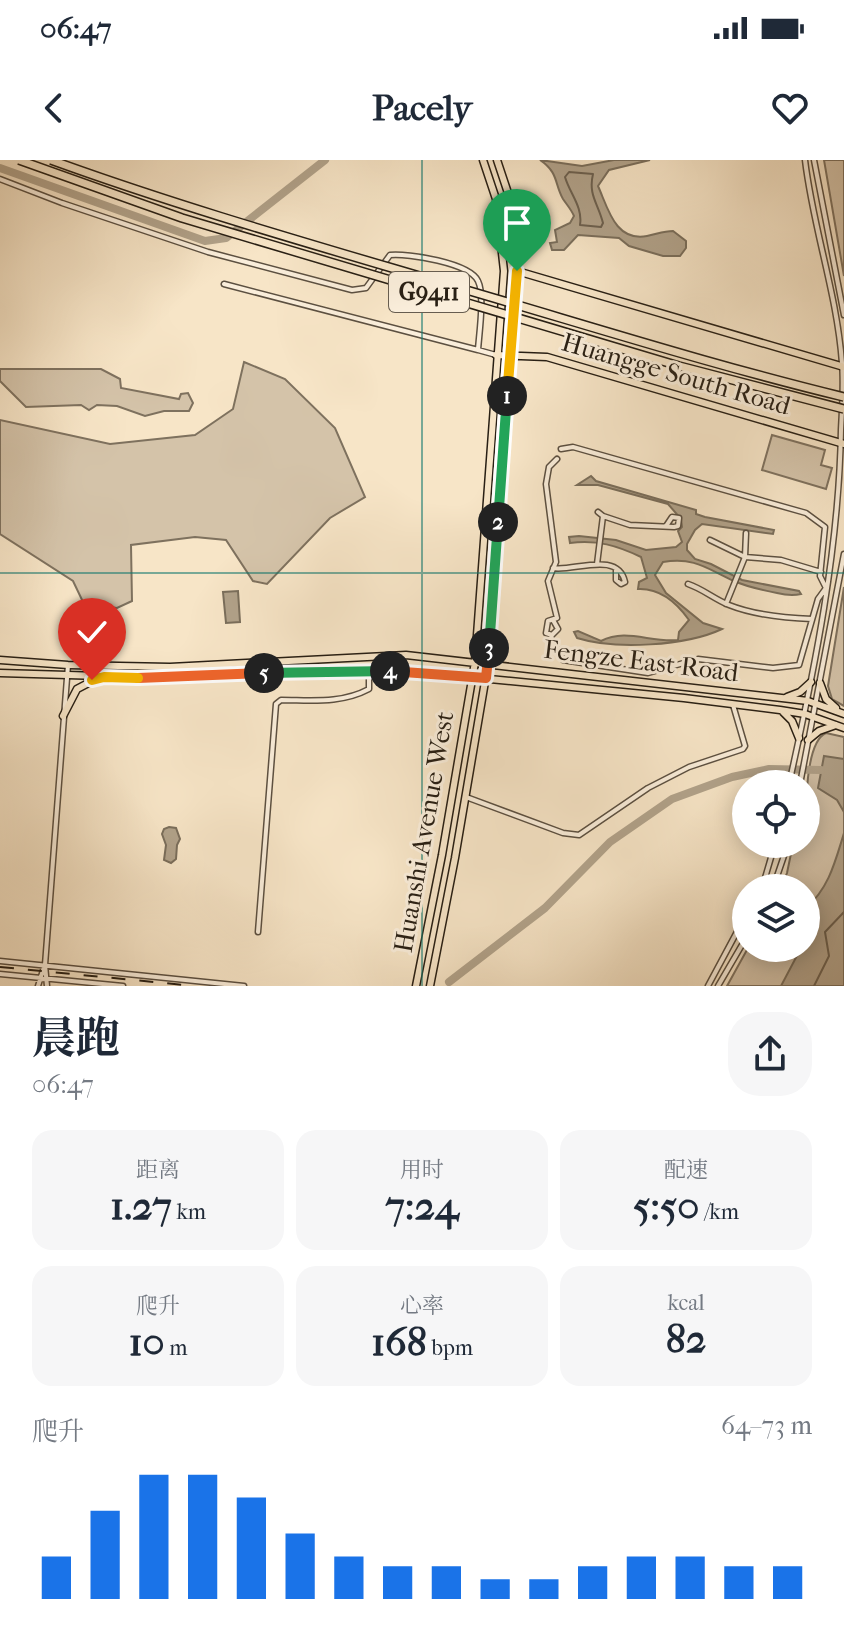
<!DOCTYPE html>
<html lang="zh">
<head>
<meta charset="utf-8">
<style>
  body { margin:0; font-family:"IM FELL French Canon","Noto Serif SC",serif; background:#f6f6f7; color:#1f2937; height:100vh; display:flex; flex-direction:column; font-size:30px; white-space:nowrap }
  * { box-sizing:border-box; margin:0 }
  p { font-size:26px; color:#747a83 }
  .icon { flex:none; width:44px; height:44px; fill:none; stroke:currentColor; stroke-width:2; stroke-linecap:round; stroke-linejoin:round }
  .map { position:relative; height:826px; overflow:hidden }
  .drawer { display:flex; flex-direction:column; background:#fff; flex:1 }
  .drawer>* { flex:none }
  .tools { position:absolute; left:732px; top:610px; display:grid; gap:16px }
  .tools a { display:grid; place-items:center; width:88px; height:88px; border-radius:50%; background:#fff; box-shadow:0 4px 20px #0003; font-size:40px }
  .pin { position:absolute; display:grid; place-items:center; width:68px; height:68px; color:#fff; margin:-82px -34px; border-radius:50% 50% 50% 0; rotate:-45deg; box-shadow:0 0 8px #0007 }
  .pin .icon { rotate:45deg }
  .km { position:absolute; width:40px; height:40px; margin:-20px; border-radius:50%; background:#222; color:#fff; font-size:22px; line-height:40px; text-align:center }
  .round { display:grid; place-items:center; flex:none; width:84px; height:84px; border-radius:32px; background:#f6f6f7 }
  .head { display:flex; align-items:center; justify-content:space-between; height:136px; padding:0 32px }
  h1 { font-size:44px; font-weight:700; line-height:60px }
  .figures { display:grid; grid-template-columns:repeat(3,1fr); gap:12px; height:136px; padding:8px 32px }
  .figures div { display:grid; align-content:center; border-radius:20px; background:#f6f6f7; text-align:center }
  .figures b { font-size:40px; font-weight:700 }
  .figures small { font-size:22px; font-weight:400 }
  .figures p { font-size:22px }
  .chart { height:224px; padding:16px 32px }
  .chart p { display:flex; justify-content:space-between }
  .chart svg { width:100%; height:144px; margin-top:8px; stroke:#1a73e8; stroke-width:6 }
  .status { display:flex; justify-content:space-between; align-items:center; height:56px; padding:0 40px; background:#fff; direction:ltr }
  .status svg { height:22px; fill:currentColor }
  header { display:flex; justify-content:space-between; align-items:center; height:104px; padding:0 32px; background:#fff; font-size:36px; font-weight:700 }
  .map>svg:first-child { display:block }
  .green { fill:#d4c3a9; stroke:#7e715e; stroke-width:2 }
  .water { fill:#b1a28a; stroke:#7a6e5b; stroke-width:2 }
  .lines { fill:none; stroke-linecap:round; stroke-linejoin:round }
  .shore { stroke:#6c604f; stroke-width:2 }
  .river { stroke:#b1a28a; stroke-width:8 }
  .minor-casing { stroke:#5c5041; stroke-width:7 }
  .major-casing { stroke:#281f14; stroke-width:9 }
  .minor { stroke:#faeedb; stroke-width:4 }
  .major { stroke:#f7e5c7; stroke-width:6 }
  .rail { stroke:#281f14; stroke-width:2; stroke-dasharray:14 14; stroke-linecap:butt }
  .highway-bridge-casing { stroke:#281f14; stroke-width:10; stroke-linecap:butt }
  .highway-bridge { stroke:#f7e5c7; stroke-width:7 }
  .split-1-casing { stroke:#fff; stroke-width:16 }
  .split-2-casing { stroke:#fff; stroke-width:16 }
  .split-3-casing { stroke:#fff; stroke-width:16 }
  .split-4-casing { stroke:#fff; stroke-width:16 }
  .split-5-casing { stroke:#fff; stroke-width:16 }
  .split-6-casing { stroke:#fff; stroke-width:16 }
  .split-7-casing { stroke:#fff; stroke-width:16 }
  .split-1 { stroke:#f5b400; stroke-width:10 }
  .split-2 { stroke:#22a559; stroke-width:10 }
  .split-3 { stroke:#22a559; stroke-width:10 }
  .split-4 { stroke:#f0652b; stroke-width:10 }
  .split-5 { stroke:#22a559; stroke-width:10 }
  .split-6 { stroke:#f0652b; stroke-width:10 }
  .split-7 { stroke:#f5b400; stroke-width:10 }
  .grid { fill:none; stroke:#0f766e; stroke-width:2; stroke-opacity:0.55 }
  .labels { text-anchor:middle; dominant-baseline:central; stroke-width:6; stroke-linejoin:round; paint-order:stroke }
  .shield { fill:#faeedb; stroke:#675d50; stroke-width:2 }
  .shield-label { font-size:24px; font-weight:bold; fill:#281f14 }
  .street-label { font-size:26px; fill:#281f14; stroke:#faeedb }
</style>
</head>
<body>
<div class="status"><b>06:47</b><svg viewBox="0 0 49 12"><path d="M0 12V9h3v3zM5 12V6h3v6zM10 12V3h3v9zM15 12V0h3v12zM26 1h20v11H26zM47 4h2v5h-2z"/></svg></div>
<header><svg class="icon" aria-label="back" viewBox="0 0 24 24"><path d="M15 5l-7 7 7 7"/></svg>Pacely<svg class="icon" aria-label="heart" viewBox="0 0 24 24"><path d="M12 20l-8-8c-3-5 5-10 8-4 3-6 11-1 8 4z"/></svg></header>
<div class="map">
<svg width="844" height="826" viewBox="0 0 844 826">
  <rect width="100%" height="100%" fill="#f7e5c7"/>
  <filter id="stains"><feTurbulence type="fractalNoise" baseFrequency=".0025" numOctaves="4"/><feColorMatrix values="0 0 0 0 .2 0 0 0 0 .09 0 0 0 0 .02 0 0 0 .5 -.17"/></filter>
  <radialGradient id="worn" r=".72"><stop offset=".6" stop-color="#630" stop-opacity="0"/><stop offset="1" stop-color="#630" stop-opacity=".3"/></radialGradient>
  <path class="green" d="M 824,0 L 844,0 L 844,116 Z
    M 244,202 L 285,219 L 335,268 L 365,337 L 330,358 L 267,424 L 253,421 L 226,380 L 195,377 L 131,385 L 132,441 L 117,448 L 84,444 L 73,421 L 0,374 L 0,260 L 110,284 L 195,275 L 233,249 Z
    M 0,209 L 101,209 L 120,219 L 121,228 L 179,239 L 181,234 L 188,233 L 193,243 L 189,251 L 164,251 L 145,256 L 117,246 L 97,245 L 89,250 L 81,245 L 26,247 L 0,221 Z
    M 772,275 L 825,290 L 821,305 L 832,308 L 826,329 L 762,310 Z
    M 844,427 L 844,546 L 832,539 L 828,526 Z
    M 826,573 L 844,577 L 844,826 L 727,826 L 748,788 L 806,788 L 806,728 L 781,728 L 787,713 L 793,684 L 806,684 C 806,661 803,583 826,573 Z"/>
  <path class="water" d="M 540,0 L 582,6 L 614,0 L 650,0 L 609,10 L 598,26 C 608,48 615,82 647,76 C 657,74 664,71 673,71 L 686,81 L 686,88 L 680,96 L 663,96 L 629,86 L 619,78 L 578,75 L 564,90 L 552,90 L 550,83 L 557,82 L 555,70 L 570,63 L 574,56 C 571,49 567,45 563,39 C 554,23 559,13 540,0 Z
    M 591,316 L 596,321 L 696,350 L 696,354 L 705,357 L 774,370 L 773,374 L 702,364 L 695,370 L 687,384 L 687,390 L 695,399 L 711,404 L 742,420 L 799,431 L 801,434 C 793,436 785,435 777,433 C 762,430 747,427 734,421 C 707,409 696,397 663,402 L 655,415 L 666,433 L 703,463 L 722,469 C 686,486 615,490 577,478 L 574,472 L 578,471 L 601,481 C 626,468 651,483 678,480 L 679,472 L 689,460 C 677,443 660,428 638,429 L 639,422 L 647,418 L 641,397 C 618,386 596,379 570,383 L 569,377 L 579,376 L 616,380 L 646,390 L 676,387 L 682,382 L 678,371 L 682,367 L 681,359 L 668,344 L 598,325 L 577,325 Z
    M 238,431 L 240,462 L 226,463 L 223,432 Z
    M 824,596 L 844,599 L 844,652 L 837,640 L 818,628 Z
    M 169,667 L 176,668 L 180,679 L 177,685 L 176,699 L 171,703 L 164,700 L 166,685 L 162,674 L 164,669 Z
    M 844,673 L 844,826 L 781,826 L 801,788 L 806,788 L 806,748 C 829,728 835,702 844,673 Z"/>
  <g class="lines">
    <path class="shore" d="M 569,12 L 593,14 C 588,35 598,43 603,63 L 601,67 L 580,65 C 583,47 570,34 565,17 Z
      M 814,826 L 829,796 L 825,772 L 844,752"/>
    <path class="river" d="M 0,8 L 205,81 L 226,78 L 325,0
      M 449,822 L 545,748 L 610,682 L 672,639 L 732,617 L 769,609 L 821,610"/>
    <defs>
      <path id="minor" d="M 814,0 L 844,155
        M 0,19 L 62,43 L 208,92 L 352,130 L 366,128 L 390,95 C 408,93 470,103 478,121 C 485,135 479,174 478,190 L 496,195
        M 224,124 L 478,190
        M 603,356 L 630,365 L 674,367 L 678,366 L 679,358 L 672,357 L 666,366
        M 710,380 L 745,397 L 746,373
        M 597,404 L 603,356 L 598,352
        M 553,408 C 573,412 618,390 625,422 L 621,424 L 616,420 L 616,410
        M 688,424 C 703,429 714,439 729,445 C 754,455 785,458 812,459
        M 726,444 L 745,397 L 781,400 L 821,412
        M 553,460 L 558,469 L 552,475 L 546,473 L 548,461 L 557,458 L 548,421 L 556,402 L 546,324 L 549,307 L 557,299
        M 552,475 L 551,478 L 563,500 L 648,513 L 698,499 L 773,508 L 799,505 L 818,439 L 826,428 L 820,416 L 825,367 L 806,353 L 573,287 L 561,289
        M 789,624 C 815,508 839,389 841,270 C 842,248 844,225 842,203 C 837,134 813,68 805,0
        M 800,624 L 844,394
        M 466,637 L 563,673 L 579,675 L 648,628 L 689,607 L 743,589 L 745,586 L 733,545
        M 762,728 L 775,684
        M 773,728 L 788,684
        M 258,772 L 276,544 L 281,540 C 311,540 341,544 369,529 L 369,511
        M 0,801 L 244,826
        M 0,814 L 123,826
        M 38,826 L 44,807
        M 47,826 L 45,805 L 68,505
        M 708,826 L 746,755
        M 718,826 L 746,778"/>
      <path id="major" d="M 517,111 L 844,207
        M 496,195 L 547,197 L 844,284
        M 0,500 L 68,505 L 170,507 L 406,495 L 808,541 L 844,554
        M 0,513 L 169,518 L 304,511 L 407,511 L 684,538 L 780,550 L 805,554 L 844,568
        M 820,523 L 826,539 L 836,548
        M 787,537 L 800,532 L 811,522
        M 783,552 L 792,561 L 799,578
        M 63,556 L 77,529 L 96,519
        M 808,580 L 819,571 L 836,565
        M 416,826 L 442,695 L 475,502 L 504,111 L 496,39 L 483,0
        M 430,826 L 455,698 L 488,504 L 517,111 L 509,36 L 497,0"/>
    </defs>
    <use href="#minor" class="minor-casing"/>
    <use href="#major" class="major-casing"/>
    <use href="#minor" class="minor"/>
    <use href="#major" class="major"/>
    <path class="rail" d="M 0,807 L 195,826"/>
    <defs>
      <path id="highway-bridge" d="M 19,0 L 182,58 L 679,206 L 844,249
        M 51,0 C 186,49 325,88 463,129 C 590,166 716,206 844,237"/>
    </defs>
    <use href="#highway-bridge" class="highway-bridge-casing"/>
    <use href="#highway-bridge" class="highway-bridge"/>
  </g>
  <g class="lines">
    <defs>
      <path id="split-1" d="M 507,236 L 517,111"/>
      <path id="split-2" d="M 498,362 L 507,236"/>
      <path id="split-3" d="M 489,488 L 498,362"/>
      <path id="split-4" d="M 390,511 L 486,518 L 489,488"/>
      <path id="split-5" d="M 264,513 L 390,511"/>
      <path id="split-6" d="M 138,518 L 264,513"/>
      <path id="split-7" d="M 92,520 L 104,517 L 138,518"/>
    </defs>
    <use href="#split-1" class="split-1-casing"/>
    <use href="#split-2" class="split-2-casing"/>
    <use href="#split-3" class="split-3-casing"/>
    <use href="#split-4" class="split-4-casing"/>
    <use href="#split-5" class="split-5-casing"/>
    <use href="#split-6" class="split-6-casing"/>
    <use href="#split-7" class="split-7-casing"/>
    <use href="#split-1" class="split-1"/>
    <use href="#split-2" class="split-2"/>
    <use href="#split-3" class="split-3"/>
    <use href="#split-4" class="split-4"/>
    <use href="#split-5" class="split-5"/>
    <use href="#split-6" class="split-6"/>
    <use href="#split-7" class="split-7"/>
  </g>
  <path class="grid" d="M 422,0 L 422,826M 0,413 L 844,413"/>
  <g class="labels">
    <rect class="shield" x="389" y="112" width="80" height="40" rx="6"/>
    <g class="shield-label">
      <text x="429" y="132">G9411</text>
    </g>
    <g class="street-label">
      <text transform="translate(676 214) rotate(16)">Huangge South Road</text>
      <text transform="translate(641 501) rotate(7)">Fengze East Road</text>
      <text transform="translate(424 672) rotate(-80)">Huanshi Avenue West</text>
    </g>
  </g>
  <rect width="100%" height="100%" filter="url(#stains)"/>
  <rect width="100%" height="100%" fill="url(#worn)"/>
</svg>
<div class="tools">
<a><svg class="icon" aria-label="locate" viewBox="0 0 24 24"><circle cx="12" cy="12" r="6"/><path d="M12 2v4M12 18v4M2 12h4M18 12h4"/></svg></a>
<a><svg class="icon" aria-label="layers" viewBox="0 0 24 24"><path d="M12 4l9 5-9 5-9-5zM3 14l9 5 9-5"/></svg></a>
</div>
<div class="pin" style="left:517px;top:111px;background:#1e9e55"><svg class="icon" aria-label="arrive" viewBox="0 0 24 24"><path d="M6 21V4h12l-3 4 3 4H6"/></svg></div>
<div class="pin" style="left:92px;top:520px;background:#d93025"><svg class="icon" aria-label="check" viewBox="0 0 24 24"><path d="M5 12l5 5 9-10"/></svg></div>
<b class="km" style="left:507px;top:236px">1</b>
<b class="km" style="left:498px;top:362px">2</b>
<b class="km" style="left:489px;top:488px">3</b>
<b class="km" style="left:390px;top:511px">4</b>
<b class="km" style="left:264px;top:513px">5</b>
</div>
<section class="drawer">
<div class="head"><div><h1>晨跑</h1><p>06:47</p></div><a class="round"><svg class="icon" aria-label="share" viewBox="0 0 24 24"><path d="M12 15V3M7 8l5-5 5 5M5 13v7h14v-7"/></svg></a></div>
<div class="figures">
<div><p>距离</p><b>1.27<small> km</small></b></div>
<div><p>用时</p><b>7:24</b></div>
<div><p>配速</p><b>5:50<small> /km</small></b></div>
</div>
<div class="figures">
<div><p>爬升</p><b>10<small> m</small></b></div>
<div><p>心率</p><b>168<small> bpm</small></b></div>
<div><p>kcal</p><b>82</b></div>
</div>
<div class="chart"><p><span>爬升</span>64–73 m</p>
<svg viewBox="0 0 160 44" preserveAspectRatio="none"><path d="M5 44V31M15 44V17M25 44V6M35 44V6M45 44V13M55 44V24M65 44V31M75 44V34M85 44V34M95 44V38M105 44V38M115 44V34M125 44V31M135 44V31M145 44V34M155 44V34"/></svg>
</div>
</section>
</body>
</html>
